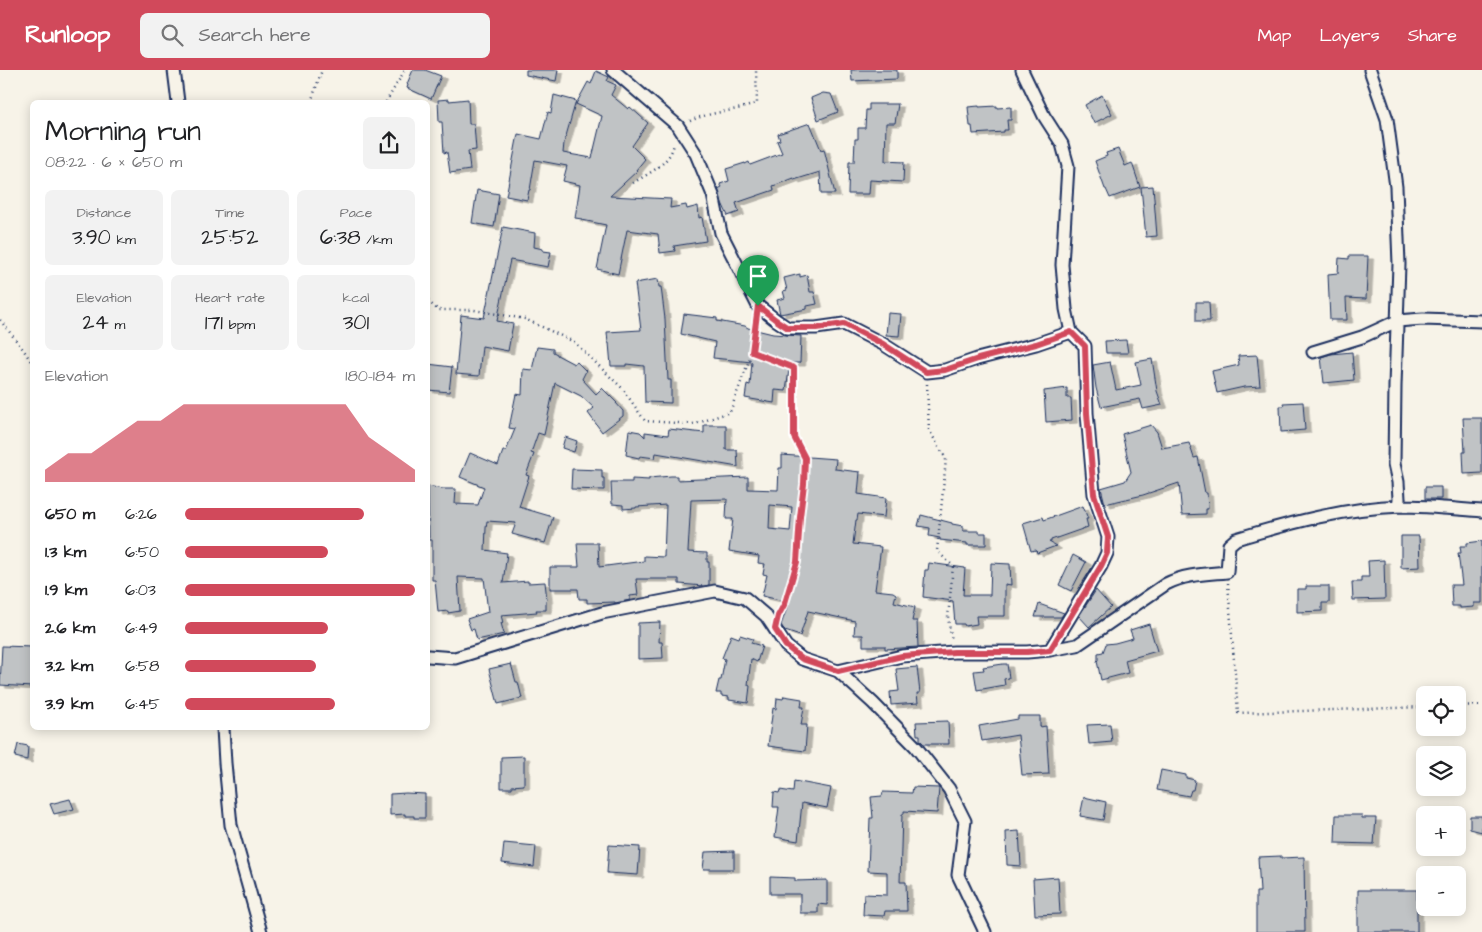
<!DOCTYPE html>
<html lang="en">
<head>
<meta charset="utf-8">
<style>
  body { margin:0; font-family:"Architects Daughter",sans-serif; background:#f2f2f2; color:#202124; height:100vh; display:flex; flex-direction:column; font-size:19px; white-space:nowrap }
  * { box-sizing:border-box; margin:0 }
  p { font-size:16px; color:#757577 }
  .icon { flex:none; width:28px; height:28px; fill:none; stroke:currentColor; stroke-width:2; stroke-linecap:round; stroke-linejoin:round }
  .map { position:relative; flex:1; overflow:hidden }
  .drawer { position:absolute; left:30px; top:30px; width:400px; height:630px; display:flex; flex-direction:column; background:#fff; border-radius:8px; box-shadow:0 2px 12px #0003 }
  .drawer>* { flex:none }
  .tools { position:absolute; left:1416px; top:616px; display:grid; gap:10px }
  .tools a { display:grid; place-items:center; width:50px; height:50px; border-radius:8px; background:#fff; box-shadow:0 2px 12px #0003; font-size:25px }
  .pin { position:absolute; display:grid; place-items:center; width:42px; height:42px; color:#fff; margin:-51px -21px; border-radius:50% 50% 50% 0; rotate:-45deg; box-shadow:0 0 5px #0007 }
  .pin .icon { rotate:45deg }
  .round { display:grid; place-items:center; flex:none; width:52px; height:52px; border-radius:8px; background:#f2f2f2 }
  .head { display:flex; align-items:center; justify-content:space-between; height:85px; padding:0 15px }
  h1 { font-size:28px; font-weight:600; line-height:38px }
  .figures { display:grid; grid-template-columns:repeat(3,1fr); gap:8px; height:85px; padding:5px 15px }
  .figures div { display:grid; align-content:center; border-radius:8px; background:#f2f2f2; text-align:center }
  .figures b { font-size:21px; font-weight:600 }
  .figures small { font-size:14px; font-weight:400 }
  .figures p { font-size:14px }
  .chart { height:140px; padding:10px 15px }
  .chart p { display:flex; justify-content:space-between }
  .chart svg { width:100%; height:90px; margin-top:5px; fill:#d1495b; opacity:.7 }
  ul { padding:0 15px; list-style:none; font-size:16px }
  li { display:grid; grid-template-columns:80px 60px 1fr; align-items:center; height:38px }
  li i { height:12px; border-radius:6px; background:#d1495b }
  header { display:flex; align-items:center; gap:30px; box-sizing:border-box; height:70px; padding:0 25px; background:#d1495b; color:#fff }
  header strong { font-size:24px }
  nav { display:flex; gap:28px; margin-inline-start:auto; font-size:18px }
  .search { width:350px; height:45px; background:#f2f2f2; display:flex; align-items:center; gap:12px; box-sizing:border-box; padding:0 18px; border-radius:8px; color:#757577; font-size:19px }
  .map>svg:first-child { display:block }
  .building { fill:#c0c3c5; stroke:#1b2f5e; fill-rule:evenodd; filter:url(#shadow) }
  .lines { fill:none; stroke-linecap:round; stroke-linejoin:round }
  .street-casing { stroke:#1b2f5e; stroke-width:15 }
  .path { stroke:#1b2f5e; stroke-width:2.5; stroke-dasharray:1 4; stroke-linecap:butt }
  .street { stroke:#f7f3e8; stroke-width:11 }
  .route-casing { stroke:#fff; stroke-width:10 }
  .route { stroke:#d1495b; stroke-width:6 }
</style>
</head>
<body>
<header>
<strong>Runloop</strong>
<div class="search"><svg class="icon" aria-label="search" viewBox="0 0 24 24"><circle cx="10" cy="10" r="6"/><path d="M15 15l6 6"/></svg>Search here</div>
<nav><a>Map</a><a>Layers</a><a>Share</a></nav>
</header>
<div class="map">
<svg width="1482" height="862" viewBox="0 0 1482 862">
  <defs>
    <filter id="shadow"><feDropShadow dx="5.5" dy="3" stdDeviation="0" flood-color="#0004"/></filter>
  </defs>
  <rect width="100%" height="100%" fill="#f7f3e8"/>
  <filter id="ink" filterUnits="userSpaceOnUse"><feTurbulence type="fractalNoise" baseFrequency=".02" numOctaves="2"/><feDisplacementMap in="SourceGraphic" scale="10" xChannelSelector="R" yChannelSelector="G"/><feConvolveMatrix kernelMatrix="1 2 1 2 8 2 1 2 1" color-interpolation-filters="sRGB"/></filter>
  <g filter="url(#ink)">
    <path class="building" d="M 413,0 L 425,0 L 441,6 L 431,29 L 407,18 L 408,15 L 407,14 Z
      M 526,0 L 558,0 L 556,11 L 526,5 Z
      M 851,0 L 897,0 L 897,9 L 852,11 Z
      M 596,1 L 609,7 L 607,11 L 616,15 L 611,25 L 628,39 L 630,37 L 648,53 L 632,76 L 645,89 L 636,100 L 637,101 L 610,126 L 671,129 L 670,138 L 686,135 L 687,139 L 698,136 L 699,148 L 702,147 L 706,171 L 674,176 L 675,181 L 660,183 L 658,164 L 627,160 L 618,204 L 597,199 L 606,155 L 582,150 L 582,149 L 575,148 L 580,115 L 563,111 L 567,96 L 535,90 L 530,120 L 529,120 L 527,130 L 506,126 L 518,64 L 541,69 L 548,42 L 551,43 L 554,25 L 576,31 L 564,73 L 563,83 L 592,88 L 602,46 L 576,34 L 588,12 L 591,14 Z
      M 823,23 L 831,24 L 838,42 L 818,50 L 811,28 Z
      M 1102,25 L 1112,44 L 1094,53 L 1085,35 Z
      M 449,29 L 449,31 L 468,29 L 469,54 L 474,54 L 476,80 L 468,81 L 470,100 L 450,103 L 447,82 L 444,83 L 442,52 L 439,52 L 438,30 Z
      M 869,34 L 898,34 L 895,53 L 886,53 L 885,91 L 904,92 L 903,112 L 870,110 L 869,124 L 848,124 L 849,92 L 854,92 L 855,69 L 858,69 L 858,58 L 865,58 L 866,40 L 869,40 Z
      M 979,36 L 979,37 L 997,36 L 997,38 L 1011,37 L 1011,50 L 1007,50 L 1008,60 L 1004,60 L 1004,62 L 973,64 L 972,56 L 970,56 L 968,37 Z
      M 810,53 L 821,80 L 824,79 L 835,124 L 821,124 L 820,102 L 794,110 L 794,108 L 773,116 L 774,120 L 736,133 L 739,142 L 728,146 L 722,133 L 718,119 L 722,117 L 720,114 L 729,111 L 726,99 L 745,93 L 745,94 L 749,92 L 750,95 L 782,83 L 777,71 L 780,70 L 778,64 Z
      M 1118,79 L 1125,96 L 1132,93 L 1140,117 L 1110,128 L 1106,119 L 1105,119 L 1095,91 L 1107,86 L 1106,83 Z
      M 1153,116 L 1157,166 L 1146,167 L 1141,117 Z
      M 477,120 L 499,124 L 494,157 L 472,153 Z
      M 503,157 L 535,163 L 534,177 L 543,179 L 543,181 L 551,182 L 548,197 L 510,190 L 497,251 L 513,254 L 508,281 L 482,276 L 479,306 L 456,304 L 461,245 L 484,248 Z
      M 1349,186 L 1368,186 L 1366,229 L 1346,228 L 1347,250 L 1330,250 L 1328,204 L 1338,203 L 1339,188 L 1349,189 Z
      M 800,204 L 800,207 L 807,205 L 810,222 L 814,222 L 817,234 L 807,236 L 807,239 L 780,244 L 777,230 L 785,228 L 783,221 L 787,220 L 784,208 Z
      M 658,209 L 659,217 L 661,217 L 665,249 L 668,310 L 671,310 L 671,333 L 645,332 L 644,296 L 626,294 L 626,296 L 611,296 L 609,273 L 608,273 L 607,262 L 641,260 L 635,213 Z
      M 1196,232 L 1209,232 L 1210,251 L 1196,251 Z
      M 888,243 L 901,244 L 899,266 L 886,265 Z
      M 684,244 L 717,248 L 717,251 L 745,256 L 748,258 L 773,264 L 801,266 L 800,293 L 790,293 L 786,321 L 775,320 L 774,333 L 745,328 L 747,314 L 750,315 L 752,292 L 713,288 L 715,272 L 681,264 Z
      M 1126,270 L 1128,283 L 1106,283 L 1105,271 Z
      M 537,277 L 553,279 L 553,282 L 557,284 L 557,285 L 574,294 L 576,291 L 586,301 L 582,309 L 596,324 L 602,318 L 617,333 L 616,333 L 623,341 L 623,346 L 602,362 L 588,343 L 594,338 L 581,326 L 555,313 L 544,365 L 538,363 L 531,383 L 534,384 L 526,405 L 529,406 L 519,437 L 553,447 L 545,473 L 512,464 L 516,453 L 487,451 L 486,458 L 485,480 L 507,483 L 503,513 L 528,511 L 528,513 L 545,512 L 547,530 L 546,530 L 546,540 L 536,540 L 537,542 L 501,545 L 503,553 L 501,553 L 504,564 L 477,570 L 474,559 L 471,560 L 467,549 L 488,542 L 484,508 L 458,507 L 460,541 L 448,543 L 448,541 L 438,542 L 435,510 L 432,510 L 432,470 L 429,470 L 428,416 L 443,419 L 456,419 L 455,434 L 478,435 L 484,417 L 460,407 L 470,383 L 498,395 L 503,381 L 506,381 L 515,359 L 509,358 L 516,324 L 522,325 L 523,299 L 532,300 Z
      M 1352,282 L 1354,310 L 1324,313 L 1321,287 L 1331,284 Z
      M 1257,285 L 1260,316 L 1244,317 L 1217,323 L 1212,301 L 1239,295 L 1238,286 Z
      M 1152,289 L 1157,321 L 1162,335 L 1143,339 L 1140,329 L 1101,337 L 1096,318 L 1093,295 L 1110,292 L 1116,320 L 1141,315 L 1136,292 Z
      M 428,294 L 452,297 L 449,322 L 428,320 Z
      M 1067,318 L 1067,328 L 1071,328 L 1072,350 L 1046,352 L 1044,321 Z
      M 1303,332 L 1305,360 L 1281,362 L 1280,336 L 1284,336 L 1283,333 Z
      M 1463,348 L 1482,348 L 1482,403 L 1464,404 L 1463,382 L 1465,382 Z
      M 704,355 L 726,355 L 726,380 L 737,380 L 738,397 L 656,383 L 655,388 L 640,386 L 639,388 L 626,385 L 629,360 L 640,362 L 645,367 L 645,362 L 668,365 L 669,359 L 704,363 Z
      M 1151,355 L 1157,362 L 1162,378 L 1189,373 L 1194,388 L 1198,387 L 1205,423 L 1207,423 L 1208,439 L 1206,439 L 1206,444 L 1182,445 L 1179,413 L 1143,425 L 1105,434 L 1101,418 L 1125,411 L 1131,402 L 1122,364 Z
      M 565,367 L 577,371 L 574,382 L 562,378 Z
      M 782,385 L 836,389 L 835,399 L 860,402 L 858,424 L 886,428 L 884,447 L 858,444 L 857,450 L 856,450 L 853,474 L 881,477 L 875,520 L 893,522 L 896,524 L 894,532 L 915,537 L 912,551 L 917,551 L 918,577 L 885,579 L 885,576 L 863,576 L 863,565 L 854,565 L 855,551 L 808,541 L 800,566 L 785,561 L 781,555 L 789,532 L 762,526 L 767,505 L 763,504 L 765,494 L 758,493 L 759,486 L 729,481 L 733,449 L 726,449 L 727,429 L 691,430 L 688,482 L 707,483 L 707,492 L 709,492 L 709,515 L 704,516 L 679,514 L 679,509 L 636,509 L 638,525 L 630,526 L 630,530 L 615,533 L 615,532 L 587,533 L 587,529 L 579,529 L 578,519 L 550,519 L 550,497 L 579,497 L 577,473 L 598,473 L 599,497 L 644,491 L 644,486 L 664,487 L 666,435 L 636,437 L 636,438 L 623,439 L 623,435 L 612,434 L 611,412 L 632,412 L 632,409 L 649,410 L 649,408 L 671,406 L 677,406 L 677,410 L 748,407 L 748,419 L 778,420 L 779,398 L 782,398 ZM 770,435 L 792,437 L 790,461 L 769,459 Z
      M 572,399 L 602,400 L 602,408 L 604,408 L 604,420 L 571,419 Z
      M 1425,417 L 1441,417 L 1441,429 L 1425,429 Z
      M 1083,436 L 1088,449 L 1086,449 L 1088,457 L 1051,470 L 1051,472 L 1049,472 L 1056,476 L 1037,483 L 1036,480 L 1031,481 L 1023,453 L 1043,447 L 1044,450 Z
      M 921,445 L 952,453 L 952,454 L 963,456 L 963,461 L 979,461 L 979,463 L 986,463 L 986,475 L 967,475 L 967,473 L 940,470 L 940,468 L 929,466 L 930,458 L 918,456 Z
      M 1401,466 L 1419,466 L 1420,497 L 1401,498 Z
      M 1482,471 L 1482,533 L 1474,533 L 1474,537 L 1460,538 L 1460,536 L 1452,536 L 1451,515 L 1462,515 L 1458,483 L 1461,483 L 1460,476 L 1467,476 L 1467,473 Z
      M 1073,485 L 1086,492 L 1071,521 L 1059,515 Z
      M 1384,490 L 1385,529 L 1353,530 L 1352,512 L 1361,512 L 1361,507 L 1369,507 L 1368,491 Z
      M 929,493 L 965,498 L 963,525 L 990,525 L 991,493 L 1010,494 L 1011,515 L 1005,514 L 1005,546 L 976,546 L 977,554 L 965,556 L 964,554 L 955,554 L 953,531 L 923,527 L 925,500 L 928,500 Z
      M 1306,516 L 1329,516 L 1329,533 L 1322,533 L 1322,541 L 1297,542 L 1297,519 L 1306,519 Z
      M 1096,520 L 1111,537 L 1089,557 L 1079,546 Z
      M 1039,534 L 1064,543 L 1061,547 L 1035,547 Z
      M 660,552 L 659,572 L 662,572 L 663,588 L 638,589 L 638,553 Z
      M 1149,554 L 1157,581 L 1125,590 L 1128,603 L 1101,610 L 1097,591 L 1098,590 L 1098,583 L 1103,582 L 1106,574 L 1115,573 L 1133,568 L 1130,560 Z
      M 731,565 L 739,568 L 740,565 L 753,569 L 751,573 L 762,576 L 757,592 L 751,589 L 748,615 L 750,616 L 748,633 L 729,630 L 729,627 L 721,626 L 721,623 L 716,623 L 719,610 L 721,610 L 725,589 L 722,588 Z
      M 2,576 L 32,577 L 32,617 L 0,615 Z
      M 511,594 L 516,612 L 518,612 L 522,628 L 498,634 L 489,599 Z
      M 1003,594 L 1007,594 L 1009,608 L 1004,609 L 1005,615 L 977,620 L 974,601 L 984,600 L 983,597 Z
      M 917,597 L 920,623 L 917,623 L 918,633 L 891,635 L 890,622 L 899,621 L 896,599 Z
      M 784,626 L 802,629 L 801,637 L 804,637 L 801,655 L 807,655 L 805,681 L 768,676 L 773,638 L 776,639 L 777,628 L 783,629 Z
      M 1018,646 L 1040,646 L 1040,657 L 1046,656 L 1049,704 L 1022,705 L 1018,665 L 982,671 L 979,656 L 1018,649 Z
      M 948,651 L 949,674 L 924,674 L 920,670 L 920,665 L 917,665 L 916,652 Z
      M 1110,654 L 1112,672 L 1089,674 L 1087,655 Z
      M 18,674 L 28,676 L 27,690 L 15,687 Z
      M 524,686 L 524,715 L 512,716 L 512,718 L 501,718 L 501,687 Z
      M 1161,700 L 1186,705 L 1186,708 L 1195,710 L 1193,720 L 1191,720 L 1189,726 L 1157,720 Z
      M 794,711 L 831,718 L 827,738 L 802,733 L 798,771 L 775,767 L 779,737 L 773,737 L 774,722 L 779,723 L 780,720 L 793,722 Z
      M 913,717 L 939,718 L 937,743 L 904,741 L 904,744 L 902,744 L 900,812 L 906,812 L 907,841 L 885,841 L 884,846 L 863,845 L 864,824 L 887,825 L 887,802 L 868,801 L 870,748 L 873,748 L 871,727 L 882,726 L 883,722 L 912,723 Z
      M 406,723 L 425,724 L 425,748 L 414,748 L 414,746 L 405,746 L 405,744 L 390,745 L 390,724 Z
      M 1084,727 L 1106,732 L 1103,750 L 1080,746 Z
      M 70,729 L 74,739 L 54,744 L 50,734 Z
      M 1336,745 L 1362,745 L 1362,748 L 1376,748 L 1374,774 L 1335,773 Z
      M 1470,746 L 1482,746 L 1482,762 L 1470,759 Z
      M 1019,761 L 1021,796 L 1007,795 L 1006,762 Z
      M 504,773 L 536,776 L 534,797 L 502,793 Z
      M 609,775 L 640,777 L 638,805 L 607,803 Z
      M 734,781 L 734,799 L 703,799 L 705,782 Z
      M 1281,786 L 1281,788 L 1304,787 L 1305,862 L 1256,862 L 1256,822 L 1260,822 L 1258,787 Z
      M 770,807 L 795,808 L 795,811 L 827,810 L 827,835 L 818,834 L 818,843 L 800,843 L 800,824 L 770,824 Z
      M 1058,807 L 1060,844 L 1035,845 L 1033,809 Z
      M 1358,820 L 1417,820 L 1417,862 L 1358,862 Z"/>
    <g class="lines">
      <defs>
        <path id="street" d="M 174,0 L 178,32
          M 613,0 L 678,56 L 696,84 L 713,125 L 721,163 L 758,236 L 776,250 L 788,258 L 816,258 L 844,254 L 883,274 L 927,302 L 945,300 L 977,289 L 1036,274 L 1071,262 L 1085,276 L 1087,343 L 1094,424 L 1108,467 L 1107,483 L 1101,496 L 1050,580
          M 1022,0 L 1044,46 L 1062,74 L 1068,96 L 1062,195 L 1066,239 L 1071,262
          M 1370,0 L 1387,49 L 1396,117 L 1399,194 L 1395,316 L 1394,394 L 1398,412 L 1399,429 L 1398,436
          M 1313,282 L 1362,267 L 1397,251 L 1423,249 L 1482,251
          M 428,586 L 455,588 L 602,543 L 715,521 L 745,528 L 766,546 L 786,576 L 802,589 L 838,601 L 873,633 L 916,677 L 949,719 L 965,751 L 958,805 L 985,862
          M 838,601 L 902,586 L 954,582 L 1027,582 L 1050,580 L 1077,575 L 1166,514 C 1185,504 1206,504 1227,502 L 1229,475 L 1236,469 C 1290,453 1344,438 1401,436 C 1428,436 1455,439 1482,441
          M 223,658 L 225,693 L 231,755 L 261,862"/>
      </defs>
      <use href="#street" class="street-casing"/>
      <path class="path" d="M 311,32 L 322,0
        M 386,32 L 405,0
        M 690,51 C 711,41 736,42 757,33 L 756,0
        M 633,113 C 649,103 670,94 674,74
        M 428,231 L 438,240 L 474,240 L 525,249 L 574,272 L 622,318 L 645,351 L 695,354 L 730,342 L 752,282 L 756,249
        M 0,250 L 23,279 L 32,293
        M 752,282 L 794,298 L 794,367 L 805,388 L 804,414 L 800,447 L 797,492 L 785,533 L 779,544
        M 927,314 L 929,360 L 946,389 L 937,481 L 953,496 L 948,548 L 952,571
        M 1228,513 L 1238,643 L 1425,637
        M 1458,636 L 1482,635"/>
      <use href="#street" class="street"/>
    </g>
  </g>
  <g class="lines" filter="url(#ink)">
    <defs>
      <path id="route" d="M 758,236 L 776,250 L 788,258 L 816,258 L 844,254 L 883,274 L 926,302 L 945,300 L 978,289 L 1036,274 L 1071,262 L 1085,276 L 1087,343 L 1094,424 L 1108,467 L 1107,483 L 1101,496 L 1050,580 L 1027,582 L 954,582 L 902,586 L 838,601 L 802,589 L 786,576 L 775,559 L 778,546 L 785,533 L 797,492 L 800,447 L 804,414 L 805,388 L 794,367 L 794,298 L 752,282 Z"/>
    </defs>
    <use href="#route" class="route-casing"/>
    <use href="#route" class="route"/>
  </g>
</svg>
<div class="tools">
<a><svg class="icon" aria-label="locate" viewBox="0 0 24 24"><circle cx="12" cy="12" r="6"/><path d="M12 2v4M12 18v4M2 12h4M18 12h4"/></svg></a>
<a><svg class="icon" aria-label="layers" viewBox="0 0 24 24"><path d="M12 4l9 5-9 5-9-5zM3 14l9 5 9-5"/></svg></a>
<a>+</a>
<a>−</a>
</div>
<div class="pin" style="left:758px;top:236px;background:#1e9e55"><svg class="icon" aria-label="arrive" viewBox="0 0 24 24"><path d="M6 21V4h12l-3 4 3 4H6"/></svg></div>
<section class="drawer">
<div class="head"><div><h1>Morning run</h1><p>08:22 · 6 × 650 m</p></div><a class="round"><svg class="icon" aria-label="share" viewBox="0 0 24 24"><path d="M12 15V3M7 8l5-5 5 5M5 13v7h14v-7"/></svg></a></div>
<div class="figures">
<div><p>Distance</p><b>3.90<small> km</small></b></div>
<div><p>Time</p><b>25:52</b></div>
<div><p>Pace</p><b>6:38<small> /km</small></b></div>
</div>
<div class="figures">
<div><p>Elevation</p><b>24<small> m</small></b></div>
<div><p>Heart rate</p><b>171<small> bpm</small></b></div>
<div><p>kcal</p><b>301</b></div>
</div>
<div class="chart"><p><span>Elevation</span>180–184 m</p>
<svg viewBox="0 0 160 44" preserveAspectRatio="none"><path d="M0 44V38L10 30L20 30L30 22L40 14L50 14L60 6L70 6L80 6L90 6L100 6L110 6L120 6L130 6L140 22L150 30L160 38V44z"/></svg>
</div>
<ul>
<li><b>650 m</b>6:26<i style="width:78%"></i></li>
<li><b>1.3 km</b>6:50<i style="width:62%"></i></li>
<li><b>1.9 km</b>6:03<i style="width:100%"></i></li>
<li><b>2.6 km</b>6:49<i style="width:62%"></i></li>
<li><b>3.2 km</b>6:58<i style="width:57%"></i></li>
<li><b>3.9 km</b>6:45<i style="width:65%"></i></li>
</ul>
</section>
</div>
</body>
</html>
